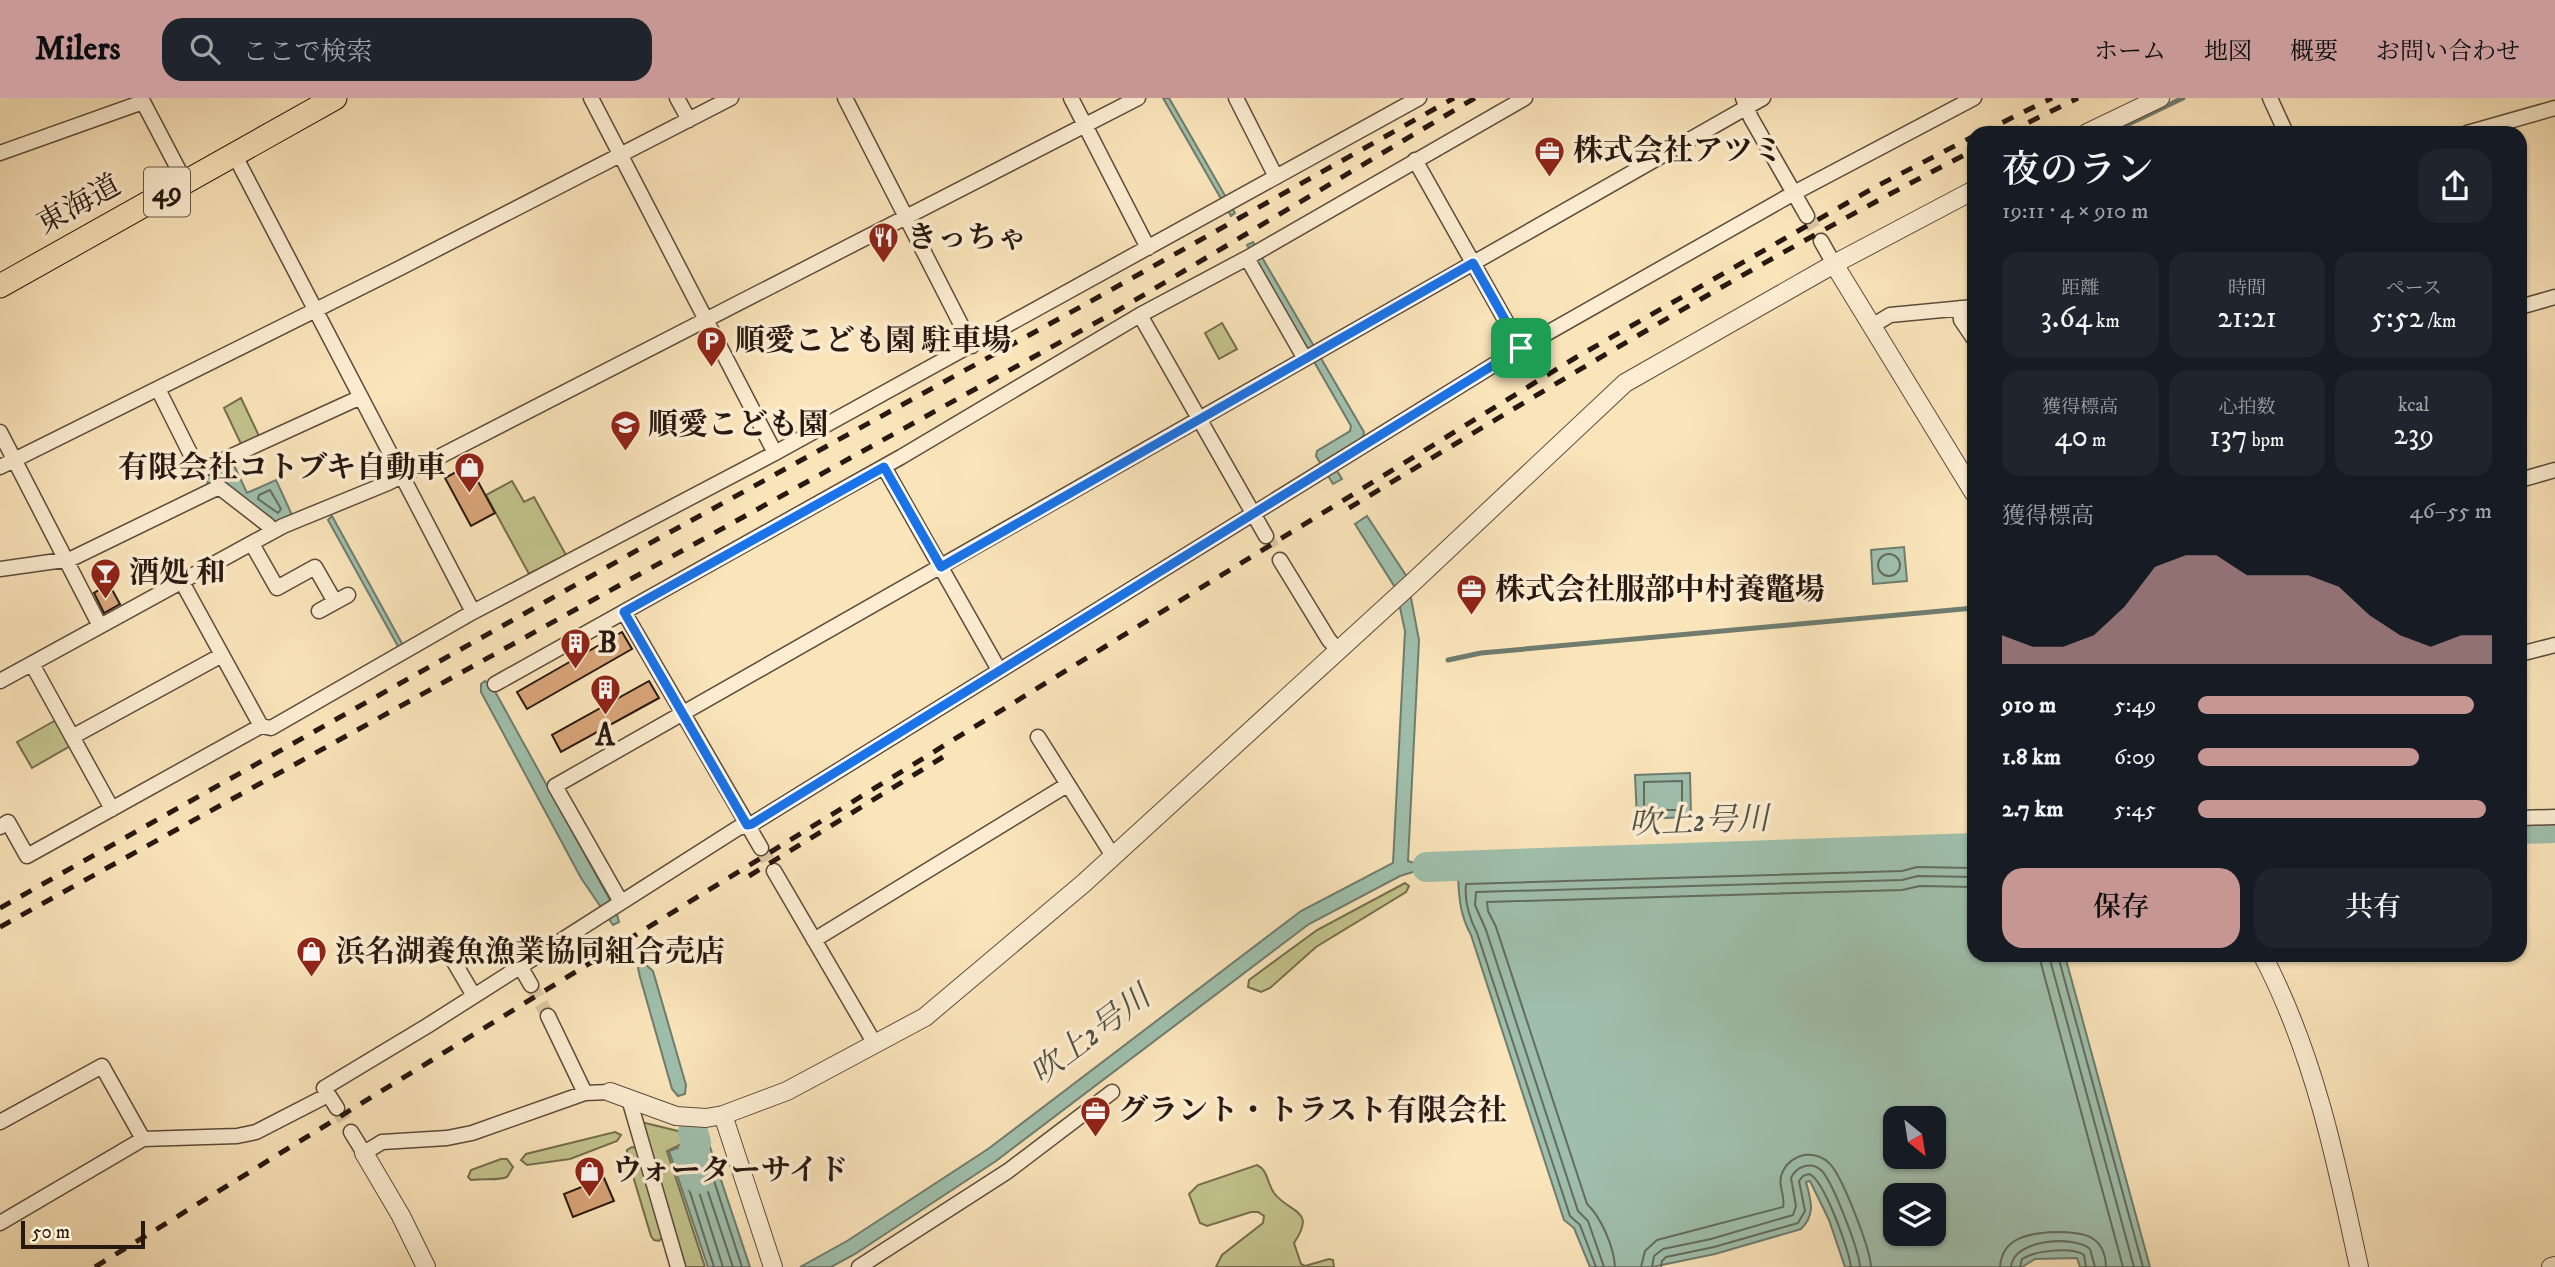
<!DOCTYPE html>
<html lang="ja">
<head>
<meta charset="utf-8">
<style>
  body { margin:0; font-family:"IM FELL DW Pica","Noto Serif JP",serif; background:#20242c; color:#f1f3f6; height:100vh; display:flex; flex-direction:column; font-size:26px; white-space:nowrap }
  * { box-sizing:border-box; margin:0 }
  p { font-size:23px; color:#9ea1a6 }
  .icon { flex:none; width:38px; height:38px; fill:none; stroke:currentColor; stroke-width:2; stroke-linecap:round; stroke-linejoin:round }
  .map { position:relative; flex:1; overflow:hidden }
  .drawer { position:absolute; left:1967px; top:28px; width:560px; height:836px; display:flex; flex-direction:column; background:#171b24; border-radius:21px; box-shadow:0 2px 5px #0004 }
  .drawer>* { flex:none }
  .needle { width:46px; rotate:150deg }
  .buttons { position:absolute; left:1883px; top:1008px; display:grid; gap:14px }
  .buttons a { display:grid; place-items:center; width:63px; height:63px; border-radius:14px; background:#171b24; box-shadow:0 2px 5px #0004; font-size:35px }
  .scale { position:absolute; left:21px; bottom:18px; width:124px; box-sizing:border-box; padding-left:7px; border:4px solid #271811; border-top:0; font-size:19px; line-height:24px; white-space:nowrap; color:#271811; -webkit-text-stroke:5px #fcedd2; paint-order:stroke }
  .pin { position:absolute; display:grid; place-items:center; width:60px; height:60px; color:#fff; margin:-30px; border-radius:14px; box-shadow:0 4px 10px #0006 }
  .round { display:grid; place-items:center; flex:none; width:74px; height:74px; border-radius:21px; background:#20242c }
  .head { display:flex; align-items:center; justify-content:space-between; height:119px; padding:0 35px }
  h1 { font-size:38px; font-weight:600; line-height:52px }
  .figures { display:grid; grid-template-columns:repeat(3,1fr); gap:10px; height:119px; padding:7px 35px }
  .figures div { display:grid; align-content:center; border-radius:18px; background:#20242c; text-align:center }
  .figures b { font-size:30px; font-weight:600 }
  .figures small { font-size:19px; font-weight:400 }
  .figures p { font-size:19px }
  .chart { height:196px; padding:14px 35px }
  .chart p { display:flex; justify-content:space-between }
  .chart svg { width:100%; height:126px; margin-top:7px; fill:#c59692; opacity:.7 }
  .action { display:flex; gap:14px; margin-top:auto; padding:14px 35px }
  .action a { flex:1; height:80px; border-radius:21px; background:#c59692; color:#111; font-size:28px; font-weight:600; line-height:80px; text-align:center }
  .action a+a { background:#20242c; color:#f1f3f6 }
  ul { padding:0 35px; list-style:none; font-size:23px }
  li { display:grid; grid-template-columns:112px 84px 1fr; align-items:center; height:52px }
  li i { height:18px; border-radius:9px; background:#c59692 }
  header { display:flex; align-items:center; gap:42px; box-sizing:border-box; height:98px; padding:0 35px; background:#c59692; color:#111 }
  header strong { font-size:33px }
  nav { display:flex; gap:38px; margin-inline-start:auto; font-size:24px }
  .search { width:490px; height:63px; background:#20242c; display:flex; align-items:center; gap:18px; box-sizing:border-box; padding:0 24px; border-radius:21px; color:#9ea1a6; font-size:26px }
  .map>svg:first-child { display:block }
  .green { fill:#c2c38c; stroke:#746e4e; stroke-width:2 }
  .water { fill:#9fbfac; stroke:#6f7c6e; stroke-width:2; fill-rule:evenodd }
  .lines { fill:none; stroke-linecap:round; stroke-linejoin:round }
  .shore { stroke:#636c5e; stroke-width:2 }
  .stream { stroke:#6f7c6e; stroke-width:5 }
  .river { stroke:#9fbfac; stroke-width:30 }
  .building { fill:#d9a579; stroke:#271811; stroke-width:2 }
  .minor-tunnel { stroke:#dac5a1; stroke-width:14; stroke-dasharray:14 7; stroke-linecap:butt }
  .minor-casing { stroke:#5c4b3b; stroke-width:17 }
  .tertiary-casing { stroke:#5c4b3b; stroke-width:20 }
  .primary-casing { stroke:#271811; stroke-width:25 }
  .minor { stroke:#fcedd2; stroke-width:14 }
  .tertiary { stroke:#fcedd2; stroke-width:18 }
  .primary { stroke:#fae4ba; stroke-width:23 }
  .rail { stroke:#271811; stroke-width:5; stroke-dasharray:12 12; stroke-linecap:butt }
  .route-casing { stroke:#fff; stroke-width:14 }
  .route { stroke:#1a73e8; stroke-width:9 }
  .labels { text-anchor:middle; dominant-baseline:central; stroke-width:7; stroke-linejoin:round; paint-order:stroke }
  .shield { fill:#fcedd2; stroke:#67584b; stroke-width:2 }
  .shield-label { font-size:28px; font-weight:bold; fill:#271811 }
  .poi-label { font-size:30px; font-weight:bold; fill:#271811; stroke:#fcedd2; text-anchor:start }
  .street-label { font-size:30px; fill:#271811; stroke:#fcedd2 }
  .water-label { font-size:32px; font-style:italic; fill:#515247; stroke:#fcedd2 }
</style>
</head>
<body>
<header>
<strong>Milers</strong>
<div class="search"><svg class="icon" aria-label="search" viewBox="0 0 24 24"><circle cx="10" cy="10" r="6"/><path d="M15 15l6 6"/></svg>ここで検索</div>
<nav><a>ホーム</a><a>地図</a><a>概要</a><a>お問い合わせ</a></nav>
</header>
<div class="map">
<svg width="2555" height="1169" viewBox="0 0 2555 1169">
  <rect width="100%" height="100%" fill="#fae4ba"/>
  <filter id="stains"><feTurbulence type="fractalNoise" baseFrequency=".00286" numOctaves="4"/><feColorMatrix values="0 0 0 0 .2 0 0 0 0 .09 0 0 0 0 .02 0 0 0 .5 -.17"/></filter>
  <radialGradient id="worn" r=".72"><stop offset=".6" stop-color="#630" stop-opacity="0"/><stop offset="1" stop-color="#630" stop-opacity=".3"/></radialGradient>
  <path class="green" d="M 1222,225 L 1237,251 L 1219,261 L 1205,235 Z
    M 241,300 L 259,338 L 241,346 L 224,310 Z
    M 512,383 L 524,404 L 534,399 L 566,457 L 529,476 L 486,397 Z
    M 56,622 L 70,648 L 32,670 L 17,644 Z
    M 1405,785 L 1409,788 L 1406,794 L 1316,849 L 1270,890 L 1261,894 L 1248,889 L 1249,882 L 1317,832 Z
    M 641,1024 L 678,1033 L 688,1040 L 684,1045 L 667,1053 L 705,1169 L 682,1169 Z
    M 615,1034 L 621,1037 L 617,1043 L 570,1061 L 527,1067 L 521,1062 L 526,1056 Z
    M 632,1049 L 637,1050 L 663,1139 L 659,1143 L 654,1142 L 651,1138 L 627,1058 L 627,1052 Z
    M 501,1061 L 507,1061 L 513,1069 L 507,1079 C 498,1083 484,1080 471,1082 L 468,1079 L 471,1072 Z
    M 1257,1067 C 1268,1072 1267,1085 1274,1095 C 1290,1116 1317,1111 1294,1145 L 1301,1166 L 1305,1168 L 1329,1161 L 1333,1162 L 1334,1169 L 1216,1169 L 1222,1157 L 1263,1125 L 1264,1118 L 1258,1114 L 1251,1114 L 1207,1128 L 1200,1125 L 1189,1096 L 1198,1087 Z"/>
  <path class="water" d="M 1163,0 L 1169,0 L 1235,115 L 1231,118 Z
    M 1253,144 L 1364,334 L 1363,340 L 1329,360 L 1342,381 L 1333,386 L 1316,358 L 1317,353 L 1350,333 L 1351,328 L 1247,147 Z
    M 233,365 L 247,395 L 276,382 L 292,417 L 276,425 L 222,382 L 209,388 L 204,378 Z
    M 332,418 L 404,549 L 400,552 L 328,422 Z
    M 1367,418 L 1407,479 L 1419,542 L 1408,763 L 1414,765 L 1416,773 L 1400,778 L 1309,826 L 996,1063 L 855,1156 L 831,1169 L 800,1169 L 847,1143 L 988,1051 L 1301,813 L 1393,765 L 1405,533 L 1396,491 L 1355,426 Z
    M 1904,449 L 1907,483 L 1873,486 L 1871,452 Z
    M 485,583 L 492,588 L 616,813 L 619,824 L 613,827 L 581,780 L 481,594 L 481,586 Z
    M 1690,675 L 1691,719 L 1637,721 L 1635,677 Z
    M 1916,762 L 1974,763 L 1974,858 L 2065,858 L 2150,1169 L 2080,1169 L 2077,1160 L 2035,1161 L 2022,1169 L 1845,1169 L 1829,1122 L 1810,1083 L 1806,1084 C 1811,1103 1816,1116 1801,1131 L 1715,1156 L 1652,1169 L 1590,1169 L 1574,1130 L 1564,1122 L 1471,837 C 1460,817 1459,800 1458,778 L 1902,766 ZM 1895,1020 L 1934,1020 L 1934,1059 L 1895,1059 ZM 1895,1097 L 1934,1097 L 1934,1136 L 1895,1136 Z
    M 645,866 L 653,873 L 686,987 L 685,996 L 678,998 L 672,991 L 640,879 L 638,870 Z
    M 707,1040 L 750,1169 L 708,1169 L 669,1053 Z"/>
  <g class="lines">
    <path class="shore" d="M 270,392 L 281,411 L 278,415 L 258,401 L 259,397 Z
      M1878 467a11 11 0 1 1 22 0a11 11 0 1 1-22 0Z
      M 1682,683 L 1682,712 L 1644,712 L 1644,684 Z
      M 2039,858 L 2123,1169
      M 2049,858 L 2134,1169
      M 2058,858 L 2143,1169
      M 714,1169 L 679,1060 L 681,1056 L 700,1050 L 704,1052 L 742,1169
      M 723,1169 L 690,1066 L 694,1061 L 698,1064 L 733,1169
      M 1596,1169 L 1580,1127 L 1570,1118 L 1477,835 C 1469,819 1464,804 1466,786 L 1902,773 L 1917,769 L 1974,770
      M 1604,1169 L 1588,1123 L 1578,1113 L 1486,832 L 1475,807 L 1476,794 L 1902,782 L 1918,778 L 1974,779
      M 1615,1169 C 1614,1149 1601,1119 1587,1106 L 1496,829 L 1488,813 L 1487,804 L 1902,792 L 1920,788 L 1974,789
      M 1641,1169 L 1645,1153 L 1657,1142 L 1783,1109 C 1786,1097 1776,1086 1783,1073 C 1787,1065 1795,1059 1804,1057 C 1813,1056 1822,1058 1829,1065 C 1842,1077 1870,1150 1871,1169
      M 1652,1169 L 1654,1158 L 1663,1151 L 1711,1141 L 1793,1117 L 1796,1108 L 1791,1080 C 1796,1069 1811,1062 1822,1073 C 1833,1085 1859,1152 1860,1169
      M 1661,1169 L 1662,1163 L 1666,1159 L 1714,1149 L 1798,1125 L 1805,1113 L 1799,1083 L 1803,1078 L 1809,1076 C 1824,1081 1849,1152 1851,1169
      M 2000,1169 C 2002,1139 2030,1135 2055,1134 C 2082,1134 2105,1136 2106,1169
      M 2011,1169 C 2013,1141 2074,1137 2090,1151 L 2095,1169
      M 2020,1169 L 2022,1161 C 2034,1153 2072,1148 2084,1157 L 2086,1169"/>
    <path class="stream" d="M 2110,35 L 2183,0
      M 1448,562 L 1481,555 L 1974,510"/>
    <path class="river" d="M 2520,731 L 2555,730
      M 1427,769 L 1974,750
      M 693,1034 L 696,1044 L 692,1059 L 699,1081"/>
  </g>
  <path class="building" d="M 469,367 L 495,415 L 471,428 L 445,380 Z
    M 109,486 L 120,506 L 104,515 L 94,495 Z
    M 622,534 L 632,551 L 527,611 L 517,594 Z
    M 649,583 L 659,600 L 561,654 L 552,637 Z
    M 604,1080 L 614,1103 L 573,1119 L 564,1096 Z"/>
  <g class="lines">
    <path class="minor-tunnel" d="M 1807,118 L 1821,143
      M 1266,438 L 1280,462
      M 761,750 L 774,773
      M 531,887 L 548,918
      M 337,1010 L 351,1034"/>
    <defs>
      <path id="minor" d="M 141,0 L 185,84
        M 591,0 L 775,355
        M 677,0 L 689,22
        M 845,0 L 972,248
        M 1071,0 L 1148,150
        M 1236,0 L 1276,79
        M 1743,0 L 1751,20 L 1807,118
        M 2270,0 L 2286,35
        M 2467,35 L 2555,10
        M 0,55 L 143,4
        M 234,56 L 473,514
        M 1415,62 L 1521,250
        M 1821,143 L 1834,166
        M 1247,160 L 1305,261
        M 2520,209 L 2555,199
        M 1960,210 L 1961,222 L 1974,241
        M 1140,217 L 1266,438
        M 1872,228 L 1890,217 L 1974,209
        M 158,291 L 199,373 L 361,299
        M 0,334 L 100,528
        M 0,369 L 400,170 L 731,0
        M 884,369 L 999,572
        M 2520,382 L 2555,372
        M 252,446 L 277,490 L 315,469 L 335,504
        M 1280,462 L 1329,542 L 1338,552
        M 0,471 L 71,461 L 219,389 L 268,427 L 272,434
        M 182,484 L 261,628
        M 319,513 L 348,497
        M 624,514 L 761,750
        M 2520,556 L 2555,547
        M 32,566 L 112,711
        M 0,583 L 283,428 L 388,385 L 1138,0
        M 495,586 L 901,359 L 1140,217 L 1247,160 L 1525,0
        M 72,639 L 222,557
        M 1038,639 L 1113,758
        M 2520,720 L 2555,719
        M 0,729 L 8,724 L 27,758 L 261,628 L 271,630 L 473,514 L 775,355 L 1419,0
        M 774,773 L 875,946
        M 621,804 L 555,688 L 1763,0
        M 814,842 L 1067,687
        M 450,857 L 474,898
        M 520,868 L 531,887
        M 548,918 L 585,995
        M 629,1001 L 678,1169
        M 337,1010 L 324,990 L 427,928 L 738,730 L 752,726 L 1521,250 L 1794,95 L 1974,0
        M 0,1024 L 102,968 L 143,1041
        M 351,1034 L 364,1055 L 382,1044 L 447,1040 L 472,1035 L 585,995 L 610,994
        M 0,1125 L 143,1041 L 237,1038 L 256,1034 L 328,997
        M 859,1169 L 1008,1073 L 1112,994"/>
      <path id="tertiary" d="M 2087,35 L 2160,0
        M 1834,166 L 1974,395
        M 2263,858 C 2314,956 2336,1061 2359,1169
        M 610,994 L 676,1018 L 706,1020 L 723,1017 L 787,993 L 925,919 L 1084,785 L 1411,486 L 1625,285 L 1834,166 L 1974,92
        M 723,1017 L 773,1169
        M 364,1055 L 401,1118 L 426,1169
        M 2551,1169 L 2555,1168"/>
      <path id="primary" d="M 0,188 L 335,0"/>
    </defs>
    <use href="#minor" class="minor-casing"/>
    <use href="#tertiary" class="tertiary-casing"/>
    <use href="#primary" class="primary-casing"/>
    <use href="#minor" class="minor"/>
    <use href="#tertiary" class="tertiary"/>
    <use href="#primary" class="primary"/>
    <path class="rail" d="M 1981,35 L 2052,0
      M 2007,35 L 2078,0
      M 1349,410 C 1554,286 1760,162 1974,52
      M 749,778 L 943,659
      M 0,810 L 643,449 L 1084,207 L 1454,0
      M 0,829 L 1115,214 L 1475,0
      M 95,1169 L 1575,260 L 1877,88 L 1974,38"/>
  </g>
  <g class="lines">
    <defs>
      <path id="route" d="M 1473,165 L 1521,250 L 752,726 L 747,727 L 624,514 L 884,369 L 941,469 Z"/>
    </defs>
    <use href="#route" class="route-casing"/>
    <use href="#route" class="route"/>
  </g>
  <defs>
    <symbol id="office-pin" viewBox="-11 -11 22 30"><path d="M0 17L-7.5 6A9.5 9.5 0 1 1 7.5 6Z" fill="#8f2418" stroke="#fcedd2"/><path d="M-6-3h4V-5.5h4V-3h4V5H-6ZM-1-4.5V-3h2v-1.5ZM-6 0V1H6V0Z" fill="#fff"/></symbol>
    <symbol id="restaurant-pin" viewBox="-11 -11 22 30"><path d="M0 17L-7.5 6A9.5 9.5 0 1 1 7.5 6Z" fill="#8f2418" stroke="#fcedd2"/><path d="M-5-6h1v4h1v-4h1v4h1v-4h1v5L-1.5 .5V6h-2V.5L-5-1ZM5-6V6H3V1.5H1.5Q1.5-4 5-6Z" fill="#fff"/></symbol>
    <symbol id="parking-pin" viewBox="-11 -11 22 30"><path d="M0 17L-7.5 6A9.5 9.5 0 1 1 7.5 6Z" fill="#8f2418" stroke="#fcedd2"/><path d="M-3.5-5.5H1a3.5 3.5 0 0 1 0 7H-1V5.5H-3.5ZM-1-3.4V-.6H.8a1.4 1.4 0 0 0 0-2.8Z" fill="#fff"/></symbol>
    <symbol id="school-pin" viewBox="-11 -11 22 30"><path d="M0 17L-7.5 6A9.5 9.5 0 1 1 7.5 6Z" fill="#8f2418" stroke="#fcedd2"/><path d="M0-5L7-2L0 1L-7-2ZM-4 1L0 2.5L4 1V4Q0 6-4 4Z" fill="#fff"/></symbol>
    <symbol id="shop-pin" viewBox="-11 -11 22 30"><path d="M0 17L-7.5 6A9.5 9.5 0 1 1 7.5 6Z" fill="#8f2418" stroke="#fcedd2"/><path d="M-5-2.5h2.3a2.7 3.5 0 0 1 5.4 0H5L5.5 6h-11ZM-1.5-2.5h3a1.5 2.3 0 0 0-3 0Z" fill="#fff"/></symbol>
    <symbol id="bar-pin" viewBox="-11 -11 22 30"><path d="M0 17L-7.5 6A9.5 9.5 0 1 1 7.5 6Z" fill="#8f2418" stroke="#fcedd2"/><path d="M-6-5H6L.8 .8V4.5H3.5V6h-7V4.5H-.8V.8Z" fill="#fff"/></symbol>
    <symbol id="building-pin" viewBox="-11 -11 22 30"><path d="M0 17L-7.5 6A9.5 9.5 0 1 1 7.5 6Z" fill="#8f2418" stroke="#fcedd2"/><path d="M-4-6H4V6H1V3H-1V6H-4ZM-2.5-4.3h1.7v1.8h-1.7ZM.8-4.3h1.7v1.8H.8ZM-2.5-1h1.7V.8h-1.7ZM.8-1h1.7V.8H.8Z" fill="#fff"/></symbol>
  </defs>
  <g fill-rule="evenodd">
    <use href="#office-pin" x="1532" y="36" width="35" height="47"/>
    <use href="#restaurant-pin" x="866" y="122" width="35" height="47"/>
    <use href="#parking-pin" x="694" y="226" width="35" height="47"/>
    <use href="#school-pin" x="608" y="310" width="35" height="47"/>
    <use href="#shop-pin" x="452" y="352" width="35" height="47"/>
    <use href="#bar-pin" x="88" y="458" width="35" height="47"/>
    <use href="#office-pin" x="1454" y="474" width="35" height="47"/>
    <use href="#building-pin" x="558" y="528" width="35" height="47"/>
    <use href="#building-pin" x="588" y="574" width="35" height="47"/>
    <use href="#shop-pin" x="294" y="836" width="35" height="47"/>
    <use href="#office-pin" x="1078" y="996" width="35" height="47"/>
    <use href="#shop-pin" x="572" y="1056" width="35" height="47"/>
  </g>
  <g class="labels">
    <rect class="shield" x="144" y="69.5" width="46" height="49" rx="5"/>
    <g class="shield-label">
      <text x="167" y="94">49</text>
    </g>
    <g class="poi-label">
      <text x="1573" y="53">株式会社アツミ</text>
      <text x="907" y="140">きっちゃ</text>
      <text x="735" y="243">順愛こども園 駐車場</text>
      <text x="648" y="327">順愛こども園</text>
      <text x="446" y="370" text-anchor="end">有限会社コトブキ自動車</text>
      <text x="129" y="475">酒処 和</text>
      <text x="1495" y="492">株式会社服部中村養鼈場</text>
      <text x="598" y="545">B</text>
      <text x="605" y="638" text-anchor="middle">A</text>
      <text x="335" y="854">浜名湖養魚漁業協同組合売店</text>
      <text x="1118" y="1013">グラント・トラスト有限会社</text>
      <text x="612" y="1073">ウォーターサイド</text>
    </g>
    <g class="street-label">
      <text transform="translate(79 107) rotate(-29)">東海道</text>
    </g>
    <g class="water-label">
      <text transform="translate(1699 724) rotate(-2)">吹上2号川</text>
      <text transform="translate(1091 938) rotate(-37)">吹上2号川</text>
    </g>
  </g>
  <rect width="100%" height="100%" filter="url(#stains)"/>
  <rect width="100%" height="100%" fill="url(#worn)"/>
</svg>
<div class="buttons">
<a><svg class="needle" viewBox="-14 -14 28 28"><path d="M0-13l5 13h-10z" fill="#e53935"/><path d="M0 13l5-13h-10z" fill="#9ea1a6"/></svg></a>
<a><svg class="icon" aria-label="layers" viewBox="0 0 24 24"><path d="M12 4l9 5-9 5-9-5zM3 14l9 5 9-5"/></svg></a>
</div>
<div class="scale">50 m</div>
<div class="pin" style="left:1521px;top:250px;background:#1e9e55"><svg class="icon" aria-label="arrive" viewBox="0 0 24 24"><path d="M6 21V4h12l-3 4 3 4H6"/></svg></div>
<section class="drawer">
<div class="head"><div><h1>夜のラン</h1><p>19:11 · 4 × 910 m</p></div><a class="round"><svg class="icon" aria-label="share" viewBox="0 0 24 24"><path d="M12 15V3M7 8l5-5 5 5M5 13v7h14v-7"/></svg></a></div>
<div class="figures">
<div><p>距離</p><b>3.64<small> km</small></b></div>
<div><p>時間</p><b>21:21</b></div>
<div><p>ペース</p><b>5:52<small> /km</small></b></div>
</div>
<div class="figures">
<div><p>獲得標高</p><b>40<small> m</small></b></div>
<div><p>心拍数</p><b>137<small> bpm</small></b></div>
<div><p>kcal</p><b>239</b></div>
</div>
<div class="chart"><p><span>獲得標高</span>46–55 m</p>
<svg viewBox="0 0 160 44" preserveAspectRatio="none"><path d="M0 44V34L10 38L20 38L30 34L40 24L50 10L60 6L70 6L80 13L90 13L100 13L110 17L120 27L130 34L140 38L150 34L160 34V44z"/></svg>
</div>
<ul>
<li><b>910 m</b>5:49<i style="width:94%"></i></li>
<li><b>1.8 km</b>6:09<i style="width:75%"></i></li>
<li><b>2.7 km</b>5:45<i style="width:98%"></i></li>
</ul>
<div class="action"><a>保存</a><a>共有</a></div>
</section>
</div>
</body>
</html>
